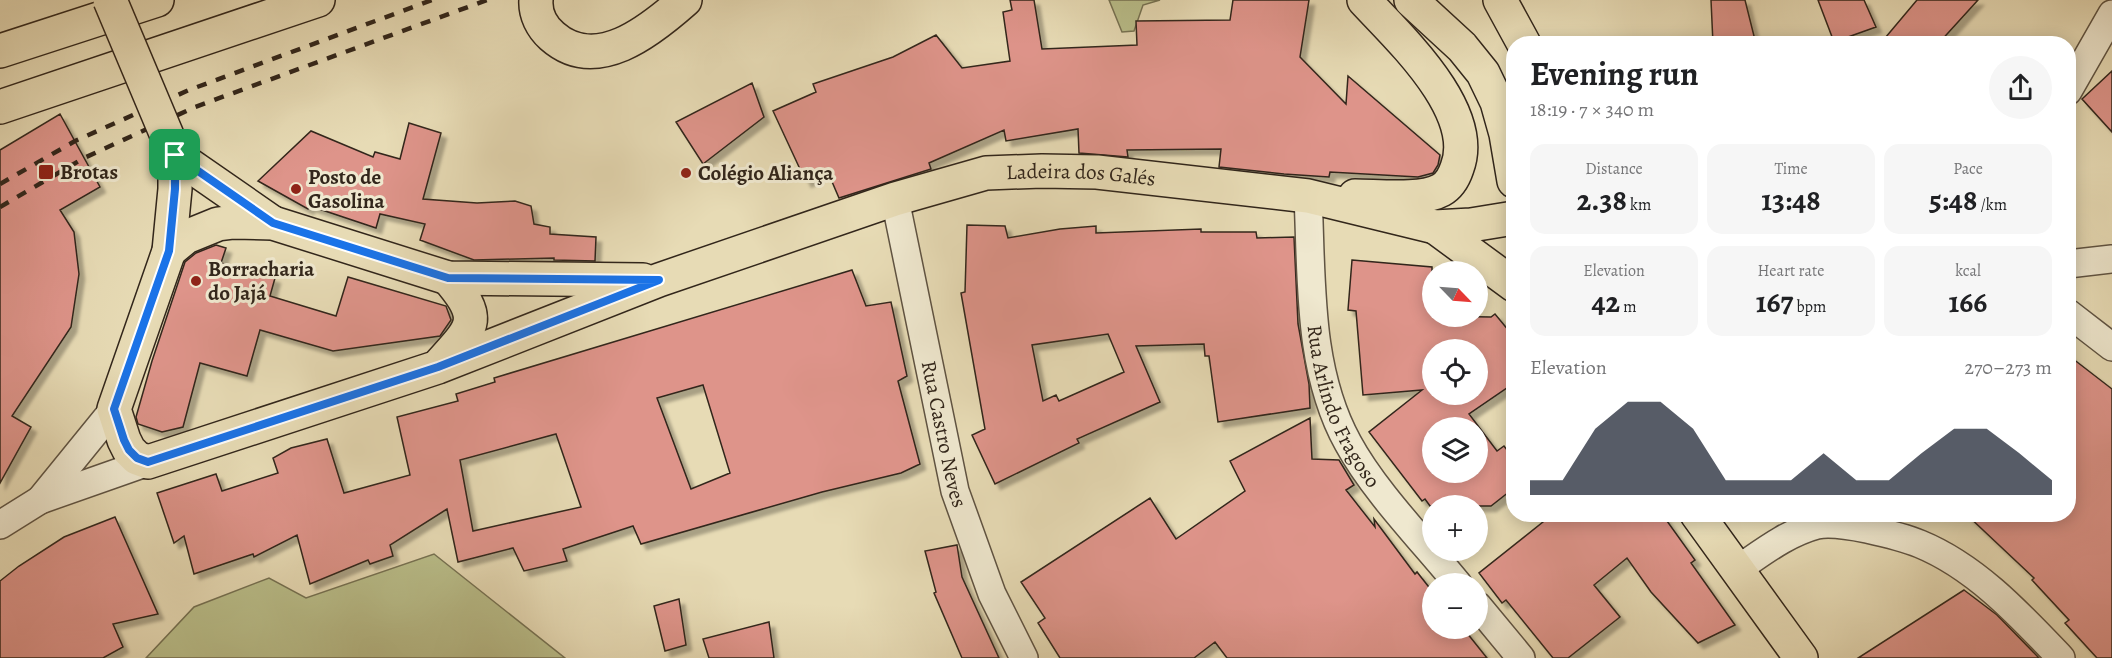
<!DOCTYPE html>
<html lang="en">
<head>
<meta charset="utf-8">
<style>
  body { margin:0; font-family:Alegreya,serif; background:#f6f6f6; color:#202124; height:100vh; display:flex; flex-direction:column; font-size:22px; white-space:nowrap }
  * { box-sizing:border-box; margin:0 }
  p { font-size:20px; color:#757577 }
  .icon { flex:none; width:33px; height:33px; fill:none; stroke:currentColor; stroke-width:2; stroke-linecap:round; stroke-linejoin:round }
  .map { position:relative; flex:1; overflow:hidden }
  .panel { position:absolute; left:1506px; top:36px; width:570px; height:486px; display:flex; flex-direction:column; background:#fff; border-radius:24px; box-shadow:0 3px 15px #0003 }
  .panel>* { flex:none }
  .needle { width:39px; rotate:115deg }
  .buttons { position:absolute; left:1422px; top:261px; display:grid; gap:12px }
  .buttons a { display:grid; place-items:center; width:66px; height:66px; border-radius:50%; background:#fff; box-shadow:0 3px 15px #0003; font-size:30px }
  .pin { position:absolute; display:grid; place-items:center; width:51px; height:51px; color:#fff; margin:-26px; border-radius:12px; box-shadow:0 3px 9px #0006 }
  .round { display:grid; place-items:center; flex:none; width:63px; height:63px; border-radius:32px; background:#f6f6f6 }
  .summary { display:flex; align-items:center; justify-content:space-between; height:102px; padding:0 24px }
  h1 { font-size:33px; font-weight:600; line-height:45px }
  .figures { display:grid; grid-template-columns:repeat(3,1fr); gap:9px; height:102px; padding:6px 24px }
  .figures div { display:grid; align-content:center; border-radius:15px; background:#f6f6f6; text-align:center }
  .figures b { font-size:30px; font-weight:600 }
  .figures small { font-size:16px; font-weight:400 }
  .figures p { font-size:16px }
  .chart { height:168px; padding:12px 24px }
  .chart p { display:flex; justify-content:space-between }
  .chart svg { width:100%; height:108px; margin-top:6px; fill:#111827; opacity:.7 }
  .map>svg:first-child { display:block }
  .green { fill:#babf8b; stroke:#767253; stroke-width:1.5 }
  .building { fill:#de948a; stroke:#32261b; stroke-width:1.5; fill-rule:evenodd; filter:url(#shadow) }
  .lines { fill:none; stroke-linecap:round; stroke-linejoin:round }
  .minor-casing { stroke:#5f5342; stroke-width:30 }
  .major-casing { stroke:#32261b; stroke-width:36 }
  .highway-casing { stroke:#32261b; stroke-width:36 }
  .minor { stroke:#efe8cf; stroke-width:27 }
  .major { stroke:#e7dbb5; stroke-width:33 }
  .highway { stroke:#e7dbb5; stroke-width:33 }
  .rail { stroke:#32261b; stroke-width:4.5; stroke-dasharray:10 10; stroke-linecap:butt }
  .major-bridge-casing { stroke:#32261b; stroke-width:36; stroke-linecap:butt }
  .major-bridge { stroke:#e7dbb5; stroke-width:33 }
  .route-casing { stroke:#fff; stroke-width:12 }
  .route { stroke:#1a73e8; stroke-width:8 }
  .poi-dot { fill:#8f2418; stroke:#efe8cf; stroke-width:2 }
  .labels { text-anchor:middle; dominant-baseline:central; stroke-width:6; stroke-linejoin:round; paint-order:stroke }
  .poi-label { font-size:21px; font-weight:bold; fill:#32261b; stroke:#efe8cf; text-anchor:start }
  .street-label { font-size:21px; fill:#32261b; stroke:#efe8cf }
</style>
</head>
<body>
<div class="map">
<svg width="2112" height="658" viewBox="0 0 2112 658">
  <defs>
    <filter id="shadow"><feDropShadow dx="5.5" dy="5.5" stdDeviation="1.5" flood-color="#0004"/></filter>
  </defs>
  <rect width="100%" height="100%" fill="#e7dbb5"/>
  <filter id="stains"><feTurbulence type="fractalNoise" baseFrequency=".00333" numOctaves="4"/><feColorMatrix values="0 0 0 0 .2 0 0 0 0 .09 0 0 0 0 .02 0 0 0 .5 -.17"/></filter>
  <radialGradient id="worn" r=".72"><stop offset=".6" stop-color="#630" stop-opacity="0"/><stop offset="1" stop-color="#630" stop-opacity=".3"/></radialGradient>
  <path class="green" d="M 1109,0 L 1160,0 L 1143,5 L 1134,31 L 1122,32 Z
    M 434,554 L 565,658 L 146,658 L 194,607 L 269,578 L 306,598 Z"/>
  <path class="building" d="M 1010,0 L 1034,0 L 1042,49 L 1137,45 L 1136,21 L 1230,20 L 1233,0 L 1309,0 L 1300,57 L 1346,104 L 1348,76 L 1440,155 L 1438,165 L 1433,173 L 1418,177 L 1330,172 L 1329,177 L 1284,174 L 1219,167 L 1221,149 L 1127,150 L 1128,157 L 1079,153 L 1078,129 L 1006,141 L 1004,130 L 929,163 L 931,169 L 839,198 L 827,170 L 806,182 L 773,111 L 816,92 L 813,84 L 893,57 L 936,35 L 962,68 L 1010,61 L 1003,12 L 1012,10 Z
    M 1711,0 L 1745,0 L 1756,44 L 1713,44 Z
    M 1818,0 L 1864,0 L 1876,27 L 1834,42 Z
    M 1917,0 L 1978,0 L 1938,44 L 1880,44 Z
    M 2112,71 L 2112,132 L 2082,99 Z
    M 752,83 L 764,117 L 703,164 L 676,122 Z
    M 60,114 L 100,187 L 60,210 L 74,232 L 79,274 L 71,327 L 12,416 L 31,427 L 0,483 L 0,150 Z
    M 409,123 L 441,133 L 423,199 L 477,203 L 515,201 L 531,206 L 534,224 L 550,227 L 550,234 L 596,237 L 595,261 L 554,260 L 554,258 L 474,260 L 420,240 L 425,224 L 380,214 L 376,228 L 310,206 L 308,209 L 258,181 L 311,131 L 373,157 L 375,152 L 400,159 Z
    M 967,225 L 1005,226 L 1008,238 L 1060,229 L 1096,226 L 1096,233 L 1201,229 L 1201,232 L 1256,232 L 1257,238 L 1294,237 L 1298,324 L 1309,384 L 1310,408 L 1218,422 L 1209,356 L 1205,356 L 1204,344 L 1136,346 L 1160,402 L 1077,439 L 1079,443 L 995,484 L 972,435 L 985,429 L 961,293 L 965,292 ZM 1108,334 L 1124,372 L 1059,401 L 1056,395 L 1043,401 L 1032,345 Z
    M 216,245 L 226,248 L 221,263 L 275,278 L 270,296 L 336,316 L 348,277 L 446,306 L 451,320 L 440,336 L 333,351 L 260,330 L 247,376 L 200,363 L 183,427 L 162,432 L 138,424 L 136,417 L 152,361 L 185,262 L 196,253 Z
    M 1352,260 L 1432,267 L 1432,316 L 1491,317 L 1495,314 L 1514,337 L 1514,383 L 1469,414 L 1497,451 L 1504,446 L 1514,459 L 1514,488 L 1491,506 L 1430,506 L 1425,499 L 1422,501 L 1369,432 L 1422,390 L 1363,395 L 1356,311 L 1348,310 ZM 1432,350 L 1478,350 L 1478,394 L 1432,394 ZM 1432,428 L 1478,428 L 1478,472 L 1432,472 Z
    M 852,270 L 866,306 L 891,302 L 907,376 L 898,381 L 920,464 L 901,473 L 822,492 L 641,544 L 633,526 L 563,549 L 567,561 L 524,571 L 513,548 L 458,562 L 447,509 L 390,545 L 393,556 L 370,564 L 368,560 L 310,584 L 297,535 L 254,557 L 253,554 L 194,574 L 184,536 L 174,543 L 157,493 L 216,474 L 222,491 L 278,473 L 273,458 L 291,448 L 327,439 L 344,493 L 410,475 L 397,417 L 458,401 L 456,394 L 495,382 L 494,378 ZM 703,385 L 730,473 L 691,489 L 657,398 ZM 556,434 L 581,507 L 473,531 L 460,460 Z
    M 2068,355 L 2112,389 L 2112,658 L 2097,658 L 2065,623 L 2069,620 L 2032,580 L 2034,578 L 1966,514 L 2068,514 Z
    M 1310,418 L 1312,459 L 1339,460 L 1354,485 L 1346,490 L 1375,527 L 1374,519 L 1415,574 L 1417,572 L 1432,591 L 1432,628 L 1463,628 L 1487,658 L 1227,658 L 1215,642 L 1194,658 L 1060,658 L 1038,623 L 1045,618 L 1021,582 L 1150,498 L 1176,539 L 1245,491 L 1230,461 Z
    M 1553,514 L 1662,514 L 1695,560 L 1691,563 L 1735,625 L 1698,643 L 1651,592 L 1627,558 L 1594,585 L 1620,617 L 1568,658 L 1553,658 L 1506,600 L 1502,603 L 1479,573 Z
    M 115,517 L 158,614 L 113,624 L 123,647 L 103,658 L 0,658 L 0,581 L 19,566 L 64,537 Z
    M 957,545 L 962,577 L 999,658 L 962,658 L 934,593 L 936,592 L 925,551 Z
    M 1964,590 L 1997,615 L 2039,658 L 1858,658 Z
    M 679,599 L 686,645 L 665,651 L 654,606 Z
    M 769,622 L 774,658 L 709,658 L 703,639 Z"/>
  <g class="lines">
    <defs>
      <g id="minor">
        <path d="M 2068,91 L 2112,14"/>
        <path id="s1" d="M 1308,196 C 1312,278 1307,369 1348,443 C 1374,491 1423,541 1458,584"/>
        <path id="s2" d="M 895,199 L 955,491 L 992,594 L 1024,658"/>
        <path d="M 2068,264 L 2112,259"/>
        <path d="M 2068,313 L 2112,347"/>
        <path d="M 40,500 L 114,409"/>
        <path d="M 0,525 L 40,500 L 148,462"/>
        <path d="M 1738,569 C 1763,552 1787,533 1817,525 C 1832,522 1852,526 1867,529 C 1885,533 1903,537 1920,544 C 1976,567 2020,615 2061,658"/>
        <path d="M 1478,606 L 1521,658"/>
      </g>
      <g id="major">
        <path d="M 1411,0 L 1462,47 L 1483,73 L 1497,102 L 1506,134 L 1514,181"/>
        <path d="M 1500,0 L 1524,44"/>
        <path id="s3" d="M 171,145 L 175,155 L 175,189 L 169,251 L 114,409 L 124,440 L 129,450 L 137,458 L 148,462 L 438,367 L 659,280 L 895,199 L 986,173 L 1042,171 L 1097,172 L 1308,196 L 1435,227 L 1471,225 L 1514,218"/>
        <path d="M 175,155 L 273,223"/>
        <path d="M 1355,196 C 1378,196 1421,201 1441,190 C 1450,185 1454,177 1457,168 C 1479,111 1399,38 1364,0"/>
        <path d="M 1435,227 L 1514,285"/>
        <path d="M 169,251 L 186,237 L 218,224 L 234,222 L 273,223 L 448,278 L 643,280"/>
        <path d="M 441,363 C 473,327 484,320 448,278"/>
        <path d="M 1697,514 L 1801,658"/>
      </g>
      <path id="highway" d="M 536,0 C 535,14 542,27 552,36 C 596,75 650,31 685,0
        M 0,51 L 157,0
        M 0,107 L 318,0"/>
    </defs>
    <use href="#minor" class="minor-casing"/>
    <use href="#major" class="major-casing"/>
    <use href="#highway" class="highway-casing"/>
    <use href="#minor" class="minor"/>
    <use href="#major" class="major"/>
    <use href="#highway" class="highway"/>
    <path class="rail" d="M 0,184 L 75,141 L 189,90 L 432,0
      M 0,207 L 84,158 L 195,107 L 487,0"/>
    <defs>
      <path id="major-bridge" d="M 110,0 L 171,145"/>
    </defs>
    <use href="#major-bridge" class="major-bridge-casing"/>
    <use href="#major-bridge" class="major-bridge"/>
  </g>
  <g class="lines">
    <defs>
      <path id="route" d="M 175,155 L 273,223 L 448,278 L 659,280 L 438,367 L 148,462 L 137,458 L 129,450 L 124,440 L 114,409 L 169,251 L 175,189 Z"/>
    </defs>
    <use href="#route" class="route-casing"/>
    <use href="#route" class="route"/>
  </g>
  <g class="poi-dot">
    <rect x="38" y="164" width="16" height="16" rx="3"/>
    <circle cx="686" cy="173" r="6"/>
    <circle cx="296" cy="189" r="6"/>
    <circle cx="196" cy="281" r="6"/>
  </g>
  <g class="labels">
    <g class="poi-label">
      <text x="60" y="172">Brotas</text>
      <text x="698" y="173">Colégio Aliança</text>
      <text x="308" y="177">Posto de<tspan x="308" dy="24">Gasolina</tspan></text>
      <text x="208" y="269">Borracharia<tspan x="208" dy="24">do Jajá</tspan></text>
    </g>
    <g class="street-label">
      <text stroke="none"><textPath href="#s3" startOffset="1323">Ladeira dos Galés</textPath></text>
      <text stroke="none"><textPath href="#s1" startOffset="216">Rua Arlindo Fragoso</textPath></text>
      <text stroke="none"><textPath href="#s2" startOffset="240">Rua Castro Neves</textPath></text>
    </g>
  </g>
  <rect width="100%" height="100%" filter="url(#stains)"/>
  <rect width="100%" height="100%" fill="url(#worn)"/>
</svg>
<div class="buttons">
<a><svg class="needle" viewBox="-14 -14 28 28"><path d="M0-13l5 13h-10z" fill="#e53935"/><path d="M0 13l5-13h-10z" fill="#757577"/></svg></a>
<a><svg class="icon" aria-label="locate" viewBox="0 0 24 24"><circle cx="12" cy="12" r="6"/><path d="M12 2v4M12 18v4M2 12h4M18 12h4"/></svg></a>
<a><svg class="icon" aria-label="layers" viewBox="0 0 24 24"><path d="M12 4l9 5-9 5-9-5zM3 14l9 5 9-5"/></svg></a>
<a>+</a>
<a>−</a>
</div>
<div class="pin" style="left:175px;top:155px;background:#1e9e55"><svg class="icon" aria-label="arrive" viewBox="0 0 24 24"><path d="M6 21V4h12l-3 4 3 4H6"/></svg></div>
<section class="panel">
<div class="summary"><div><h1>Evening run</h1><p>18:19 · 7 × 340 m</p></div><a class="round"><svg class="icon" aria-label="share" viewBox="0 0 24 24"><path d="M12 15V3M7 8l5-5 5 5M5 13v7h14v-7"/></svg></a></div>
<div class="figures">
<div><p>Distance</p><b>2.38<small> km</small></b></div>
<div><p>Time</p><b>13:48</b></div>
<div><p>Pace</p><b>5:48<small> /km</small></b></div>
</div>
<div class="figures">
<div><p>Elevation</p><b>42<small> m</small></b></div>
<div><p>Heart rate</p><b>167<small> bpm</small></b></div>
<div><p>kcal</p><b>166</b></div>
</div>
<div class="chart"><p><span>Elevation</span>270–273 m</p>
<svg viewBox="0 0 160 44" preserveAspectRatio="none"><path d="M0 44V38L10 38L20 17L30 6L40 6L50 17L60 38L70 38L80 38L90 27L100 38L110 38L120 27L130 17L140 17L150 27L160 38V44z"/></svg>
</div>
</section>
</div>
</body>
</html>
